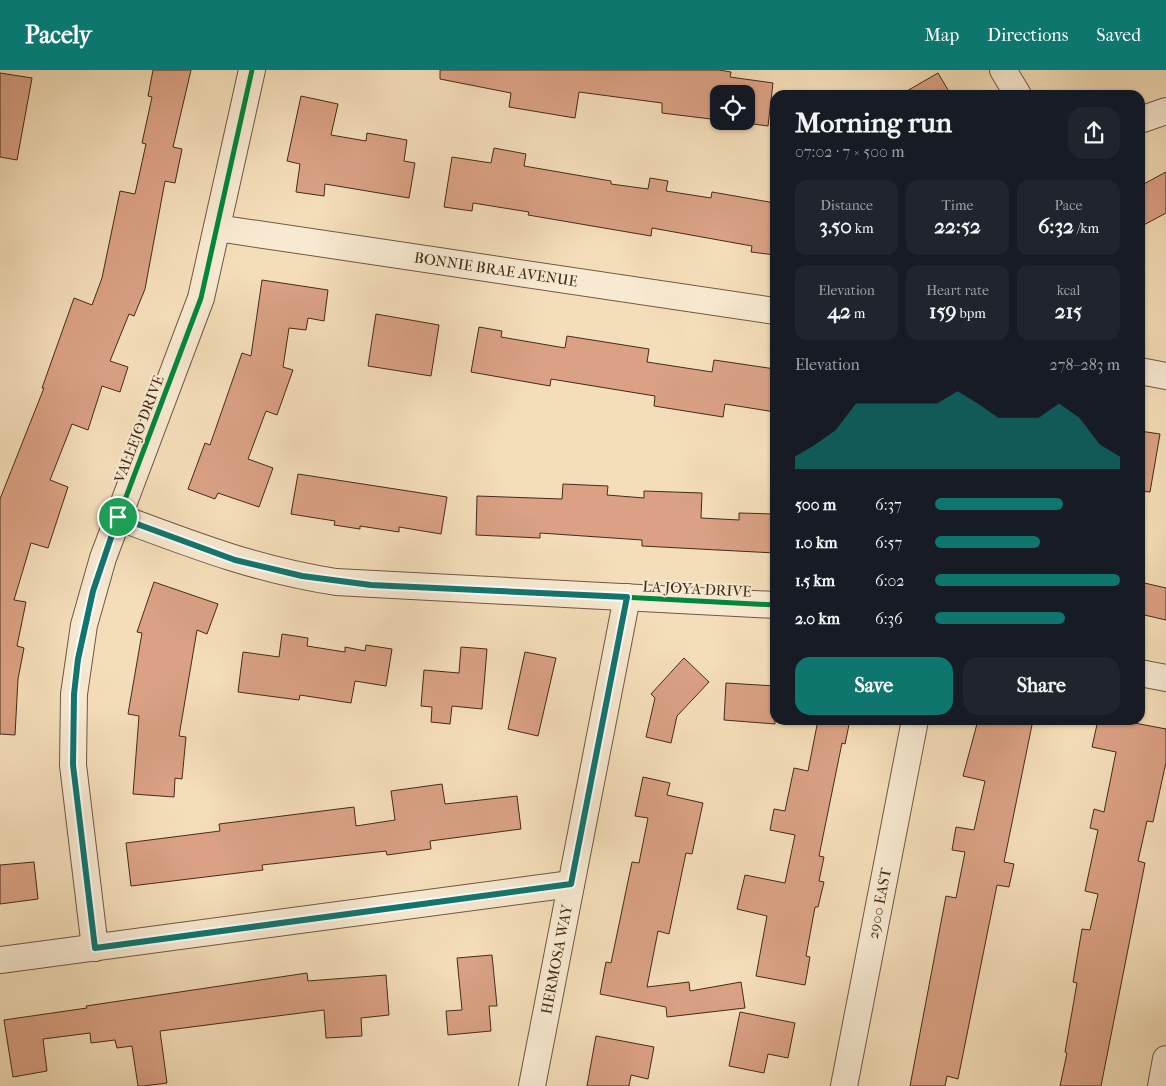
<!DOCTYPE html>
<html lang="en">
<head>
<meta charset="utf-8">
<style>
  body { margin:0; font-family:"IM FELL French Canon",serif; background:#20242c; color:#f1f3f6; height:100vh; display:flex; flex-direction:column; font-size:19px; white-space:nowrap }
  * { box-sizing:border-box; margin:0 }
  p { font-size:16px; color:#9ea1a6 }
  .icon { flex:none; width:28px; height:28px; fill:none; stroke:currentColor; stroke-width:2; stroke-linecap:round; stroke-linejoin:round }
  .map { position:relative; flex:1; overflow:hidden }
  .panel { position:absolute; left:770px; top:20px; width:375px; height:635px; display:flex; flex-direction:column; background:#171b24; border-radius:15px; box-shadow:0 1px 4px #0004 }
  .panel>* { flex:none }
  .fabs { position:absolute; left:710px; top:15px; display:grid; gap:10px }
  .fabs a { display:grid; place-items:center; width:45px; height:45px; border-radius:10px; background:#171b24; box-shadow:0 1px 4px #0004; font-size:25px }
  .pin { position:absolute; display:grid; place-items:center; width:42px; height:42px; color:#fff; margin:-21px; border:2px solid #fff; border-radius:50%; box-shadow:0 1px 5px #0007 }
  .round { display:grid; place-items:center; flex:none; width:52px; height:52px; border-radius:15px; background:#20242c }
  .headline { display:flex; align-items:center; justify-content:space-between; height:85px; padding:0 25px }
  h1 { font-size:28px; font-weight:700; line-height:38px }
  .figures { display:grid; grid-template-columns:repeat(3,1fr); gap:8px; height:85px; padding:5px 25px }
  .figures div { display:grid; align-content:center; border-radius:12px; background:#20242c; text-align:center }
  .figures b { font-size:21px; font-weight:700 }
  .figures small { font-size:14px; font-weight:400 }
  .figures p { font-size:14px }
  .chart { height:140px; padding:10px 25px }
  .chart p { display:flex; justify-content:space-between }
  .chart svg { width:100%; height:90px; margin-top:5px; fill:#0f766e; opacity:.7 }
  .button { display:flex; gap:10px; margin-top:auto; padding:10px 25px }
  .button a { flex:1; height:58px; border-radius:15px; background:#0f766e; color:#fff; font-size:20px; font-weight:700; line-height:58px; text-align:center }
  .button a+a { background:#20242c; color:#f1f3f6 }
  ul { padding:0 25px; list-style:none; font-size:16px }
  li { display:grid; grid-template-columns:80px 60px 1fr; align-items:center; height:38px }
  li i { height:12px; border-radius:6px; background:#0f766e }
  header { display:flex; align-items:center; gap:30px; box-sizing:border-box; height:70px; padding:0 25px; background:#0f766e; color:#fff }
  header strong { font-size:24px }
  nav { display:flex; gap:28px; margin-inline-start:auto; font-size:18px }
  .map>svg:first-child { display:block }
  .building { fill:#daa184; stroke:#452a18 }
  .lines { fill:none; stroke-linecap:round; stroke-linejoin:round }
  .minor-casing { stroke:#715740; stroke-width:28 }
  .minor { stroke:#f8ead2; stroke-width:26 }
  .cycleway-casing { stroke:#f8ead2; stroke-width:8 }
  .cycleway { stroke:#00873e; stroke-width:5 }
  .route-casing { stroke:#fff; stroke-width:10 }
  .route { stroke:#0f766e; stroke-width:6 }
  .labels { text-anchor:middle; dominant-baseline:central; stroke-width:4; stroke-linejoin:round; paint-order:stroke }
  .street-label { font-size:15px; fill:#452a18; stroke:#f8ead2 }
</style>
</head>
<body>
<header>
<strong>Pacely</strong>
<nav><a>Map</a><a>Directions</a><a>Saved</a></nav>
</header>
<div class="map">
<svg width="1166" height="1016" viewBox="0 0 1166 1016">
  <rect width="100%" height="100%" fill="#f4deb9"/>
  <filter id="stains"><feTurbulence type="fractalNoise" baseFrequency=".004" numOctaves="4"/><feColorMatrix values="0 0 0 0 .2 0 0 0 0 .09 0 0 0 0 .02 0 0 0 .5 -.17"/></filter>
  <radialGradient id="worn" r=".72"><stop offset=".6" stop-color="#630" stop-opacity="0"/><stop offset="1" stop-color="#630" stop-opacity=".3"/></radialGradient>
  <path class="building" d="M 153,0 L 191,0 L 173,77 L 182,79 L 175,113 L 165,111 L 145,219 L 134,246 L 129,244 L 110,291 L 128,297 L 120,322 L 102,316 L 88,360 L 72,354 L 50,410 L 68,417 L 48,478 L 31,473 L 14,530 L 26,532 L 17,576 L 24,578 L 18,609 L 15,665 L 0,664 L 0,429 L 44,318 L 42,318 L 74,228 L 92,235 L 102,208 L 120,121 L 135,124 L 146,74 L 142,73 L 152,27 L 148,26 Z
    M 440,0 L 719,0 L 731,2 L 730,7 L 773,13 L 768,56 L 731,51 L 746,51 L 746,24 L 719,24 L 719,50 L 662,43 L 662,33 L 579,22 L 575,48 L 509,37 L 511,23 L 440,9 Z
    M 0,3 L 32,8 L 17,90 L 0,87 Z
    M 938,3 L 951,25 L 900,25 Z
    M 301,26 L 338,34 L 331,65 L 366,71 L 367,63 L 407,70 L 404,91 L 415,93 L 409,128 L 325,114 L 324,126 L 296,122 L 300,94 L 287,91 Z
    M 494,78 L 526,84 L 524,96 L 611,111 L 611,114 L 648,119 L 650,108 L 668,111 L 666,121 L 711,128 L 712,122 L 775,133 L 775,185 L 751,182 L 752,176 L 652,158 L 651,166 L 528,145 L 529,142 L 473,133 L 472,141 L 444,137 L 452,87 L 491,93 Z
    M 1166,102 L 1166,143 L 1140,157 L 1140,116 Z
    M 262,210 L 328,220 L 324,251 L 308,248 L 306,260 L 289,258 L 283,297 L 293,300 L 277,345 L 266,341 L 248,389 L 273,398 L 259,437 L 218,423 L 215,429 L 188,419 L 205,373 L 210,375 L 242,283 L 251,286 Z
    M 376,244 L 439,255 L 431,306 L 368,296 Z
    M 479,257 L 502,261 L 501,267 L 565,278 L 567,266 L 649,279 L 647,292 L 712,302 L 714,290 L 775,299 L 775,342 L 725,334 L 723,347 L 654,336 L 655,326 L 551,309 L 550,316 L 471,302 Z
    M 1140,361 L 1160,364 L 1150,422 L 1140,421 Z
    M 298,404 L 447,427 L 441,464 L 399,457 L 399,462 L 360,456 L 360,459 L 334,455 L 335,451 L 291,444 Z
    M 563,414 L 608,416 L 607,425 L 644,428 L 644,421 L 702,423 L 701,448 L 739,450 L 739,443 L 775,444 L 775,483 L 642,476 L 642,470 L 540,463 L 540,468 L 476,465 L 477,426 L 562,429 Z
    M 154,512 L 218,534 L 207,564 L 197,560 L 179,666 L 186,667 L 182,709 L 175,708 L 174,727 L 133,724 L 139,646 L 128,644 L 142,563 L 137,562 Z
    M 1140,512 L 1166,518 L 1166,550 L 1140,544 Z
    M 282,564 L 308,568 L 307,576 L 345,582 L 345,577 L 365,581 L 366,575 L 392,579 L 386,616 L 355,611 L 351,633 L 300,625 L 299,630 L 238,622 L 243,582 L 279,587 Z
    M 461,577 L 487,579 L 482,639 L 452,636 L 450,654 L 431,652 L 432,637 L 421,636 L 424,600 L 459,603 Z
    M 525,582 L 556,588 L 538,666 L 508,659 Z
    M 684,588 L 709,612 L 677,646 L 671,673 L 646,667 L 655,628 L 651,624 Z
    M 726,613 L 775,616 L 775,654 L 724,650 Z
    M 818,650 L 850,650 L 845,674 L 842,673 L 819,786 L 824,787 L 819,811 L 824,812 L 818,837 L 815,837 L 806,886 L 810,887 L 805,915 L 756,906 L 767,846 L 737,839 L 745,805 L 785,813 L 795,765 L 770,760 L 774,739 L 785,741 L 794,698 L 808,701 Z
    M 978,650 L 1033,650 L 1004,792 L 1014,794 L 1009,817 L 997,815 L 958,1009 L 947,1006 L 945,1016 L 910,1016 L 946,826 L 956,828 L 965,782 L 952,780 L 956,757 L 974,760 L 985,711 L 963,706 Z
    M 1098,650 L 1119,650 L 1166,659 L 1166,692 L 1153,752 L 1147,751 L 1138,791 L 1145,793 L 1101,1016 L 1060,1016 L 1067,983 L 1065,982 L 1077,913 L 1073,912 L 1082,859 L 1090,860 L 1098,824 L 1085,821 L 1098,760 L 1090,758 L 1094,739 L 1104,742 L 1116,682 L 1092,677 Z
    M 643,707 L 670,713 L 667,725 L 703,733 L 692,784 L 686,783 L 669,864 L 658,861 L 647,917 L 689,912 L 690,921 L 741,912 L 745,938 L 667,947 L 666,937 L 600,924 L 606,892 L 611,893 L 632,792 L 639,793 L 648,748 L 635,746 Z
    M 442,714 L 445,734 L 517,726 L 521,759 L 430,771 L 431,779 L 387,785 L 386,781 L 262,795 L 263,800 L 131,816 L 126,773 L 220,761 L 219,754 L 354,737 L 356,756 L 395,750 L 391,721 Z
    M 34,792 L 38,829 L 0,834 L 0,795 Z
    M 492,885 L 497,936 L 489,936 L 491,961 L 448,965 L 446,941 L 462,940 L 457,888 Z
    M 307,903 L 308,911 L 386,905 L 389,945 L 361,948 L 362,966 L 326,968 L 324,940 L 160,961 L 167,1013 L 143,1016 L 138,1016 L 132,976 L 117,978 L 115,970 L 91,973 L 90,963 L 43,969 L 47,1001 L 13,1007 L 4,950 L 87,938 L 86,936 Z
    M 740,942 L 795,953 L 788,988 L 768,984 L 764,1003 L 729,996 Z
    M 596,966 L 654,977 L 648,1009 L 631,1005 L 629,1016 L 587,1016 Z"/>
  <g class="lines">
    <defs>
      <g id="minor">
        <path d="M 1003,0 L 1018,25"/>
        <path d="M 1140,50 L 1166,41"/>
        <path id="s1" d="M 217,158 L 775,241"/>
        <path d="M 1140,301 L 1166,306"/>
        <path d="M 118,447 C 193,475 257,500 336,512 L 775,535"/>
        <path d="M 1140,603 L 1166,608"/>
        <path d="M 95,878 L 73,695 L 74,624 L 84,555 L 103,488 L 201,228 L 252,0"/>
        <path d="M 0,890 L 571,814"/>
        <path id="s2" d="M 532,1016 L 627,527"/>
        <path id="s3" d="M 844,1016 L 915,650"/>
        <path d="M 1161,1016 L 1166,989"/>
      </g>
    </defs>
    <use href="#minor" class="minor-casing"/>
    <use href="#minor" class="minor"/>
    <defs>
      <path id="cycleway" d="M 118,447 C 193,475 257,500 336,512 L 775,535
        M 95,878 L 73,695 L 74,624 L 84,555 L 103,488 L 201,228 L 252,0"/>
    </defs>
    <use href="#cycleway" class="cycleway-casing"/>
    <use href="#cycleway" class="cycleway"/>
  </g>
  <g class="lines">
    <defs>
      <path id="route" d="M 118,447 L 235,490 L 302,506 L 371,515 L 627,527 L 571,814 L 95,878 L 73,695 L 74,624 L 78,589 L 93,521 Z"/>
    </defs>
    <use href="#route" class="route-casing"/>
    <use href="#route" class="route"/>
  </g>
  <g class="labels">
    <g class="street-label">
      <text stroke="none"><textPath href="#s1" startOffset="282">BONNIE BRAE AVENUE</textPath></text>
      <text transform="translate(139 359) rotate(-69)">VALLEJO DRIVE</text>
      <text transform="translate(697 519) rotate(3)">LA JOYA DRIVE</text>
      <text stroke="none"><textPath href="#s3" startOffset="186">2900 EAST</textPath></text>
      <text stroke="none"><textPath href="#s2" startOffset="129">HERMOSA WAY</textPath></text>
    </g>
  </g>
  <rect width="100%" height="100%" filter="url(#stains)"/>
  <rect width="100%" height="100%" fill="url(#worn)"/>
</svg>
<div class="fabs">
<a><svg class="icon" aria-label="locate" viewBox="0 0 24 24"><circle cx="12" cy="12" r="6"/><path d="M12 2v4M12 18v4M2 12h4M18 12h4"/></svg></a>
</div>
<div class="pin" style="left:118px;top:447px;background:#1e9e55"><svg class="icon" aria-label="arrive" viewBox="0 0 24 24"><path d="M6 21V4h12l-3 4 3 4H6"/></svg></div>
<section class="panel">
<div class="headline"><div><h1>Morning run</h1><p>07:02 · 7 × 500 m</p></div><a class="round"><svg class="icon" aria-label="share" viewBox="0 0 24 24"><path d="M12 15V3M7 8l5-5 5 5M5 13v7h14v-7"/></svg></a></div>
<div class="figures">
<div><p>Distance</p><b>3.50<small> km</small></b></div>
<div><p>Time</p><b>22:52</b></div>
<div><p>Pace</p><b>6:32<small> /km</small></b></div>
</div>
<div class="figures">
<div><p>Elevation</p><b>42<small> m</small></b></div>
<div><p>Heart rate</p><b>159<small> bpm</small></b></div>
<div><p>kcal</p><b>215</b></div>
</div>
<div class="chart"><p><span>Elevation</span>278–283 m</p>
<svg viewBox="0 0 160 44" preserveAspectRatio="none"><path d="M0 44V38L10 32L20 25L30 12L40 12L50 12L60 12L70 12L80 6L90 12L100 19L110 19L120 19L130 12L140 19L150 32L160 38V44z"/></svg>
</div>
<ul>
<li><b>500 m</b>6:37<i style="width:69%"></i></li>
<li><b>1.0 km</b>6:57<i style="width:57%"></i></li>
<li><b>1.5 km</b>6:02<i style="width:100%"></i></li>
<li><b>2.0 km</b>6:36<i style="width:70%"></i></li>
</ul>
<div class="button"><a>Save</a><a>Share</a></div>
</section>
</div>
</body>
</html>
